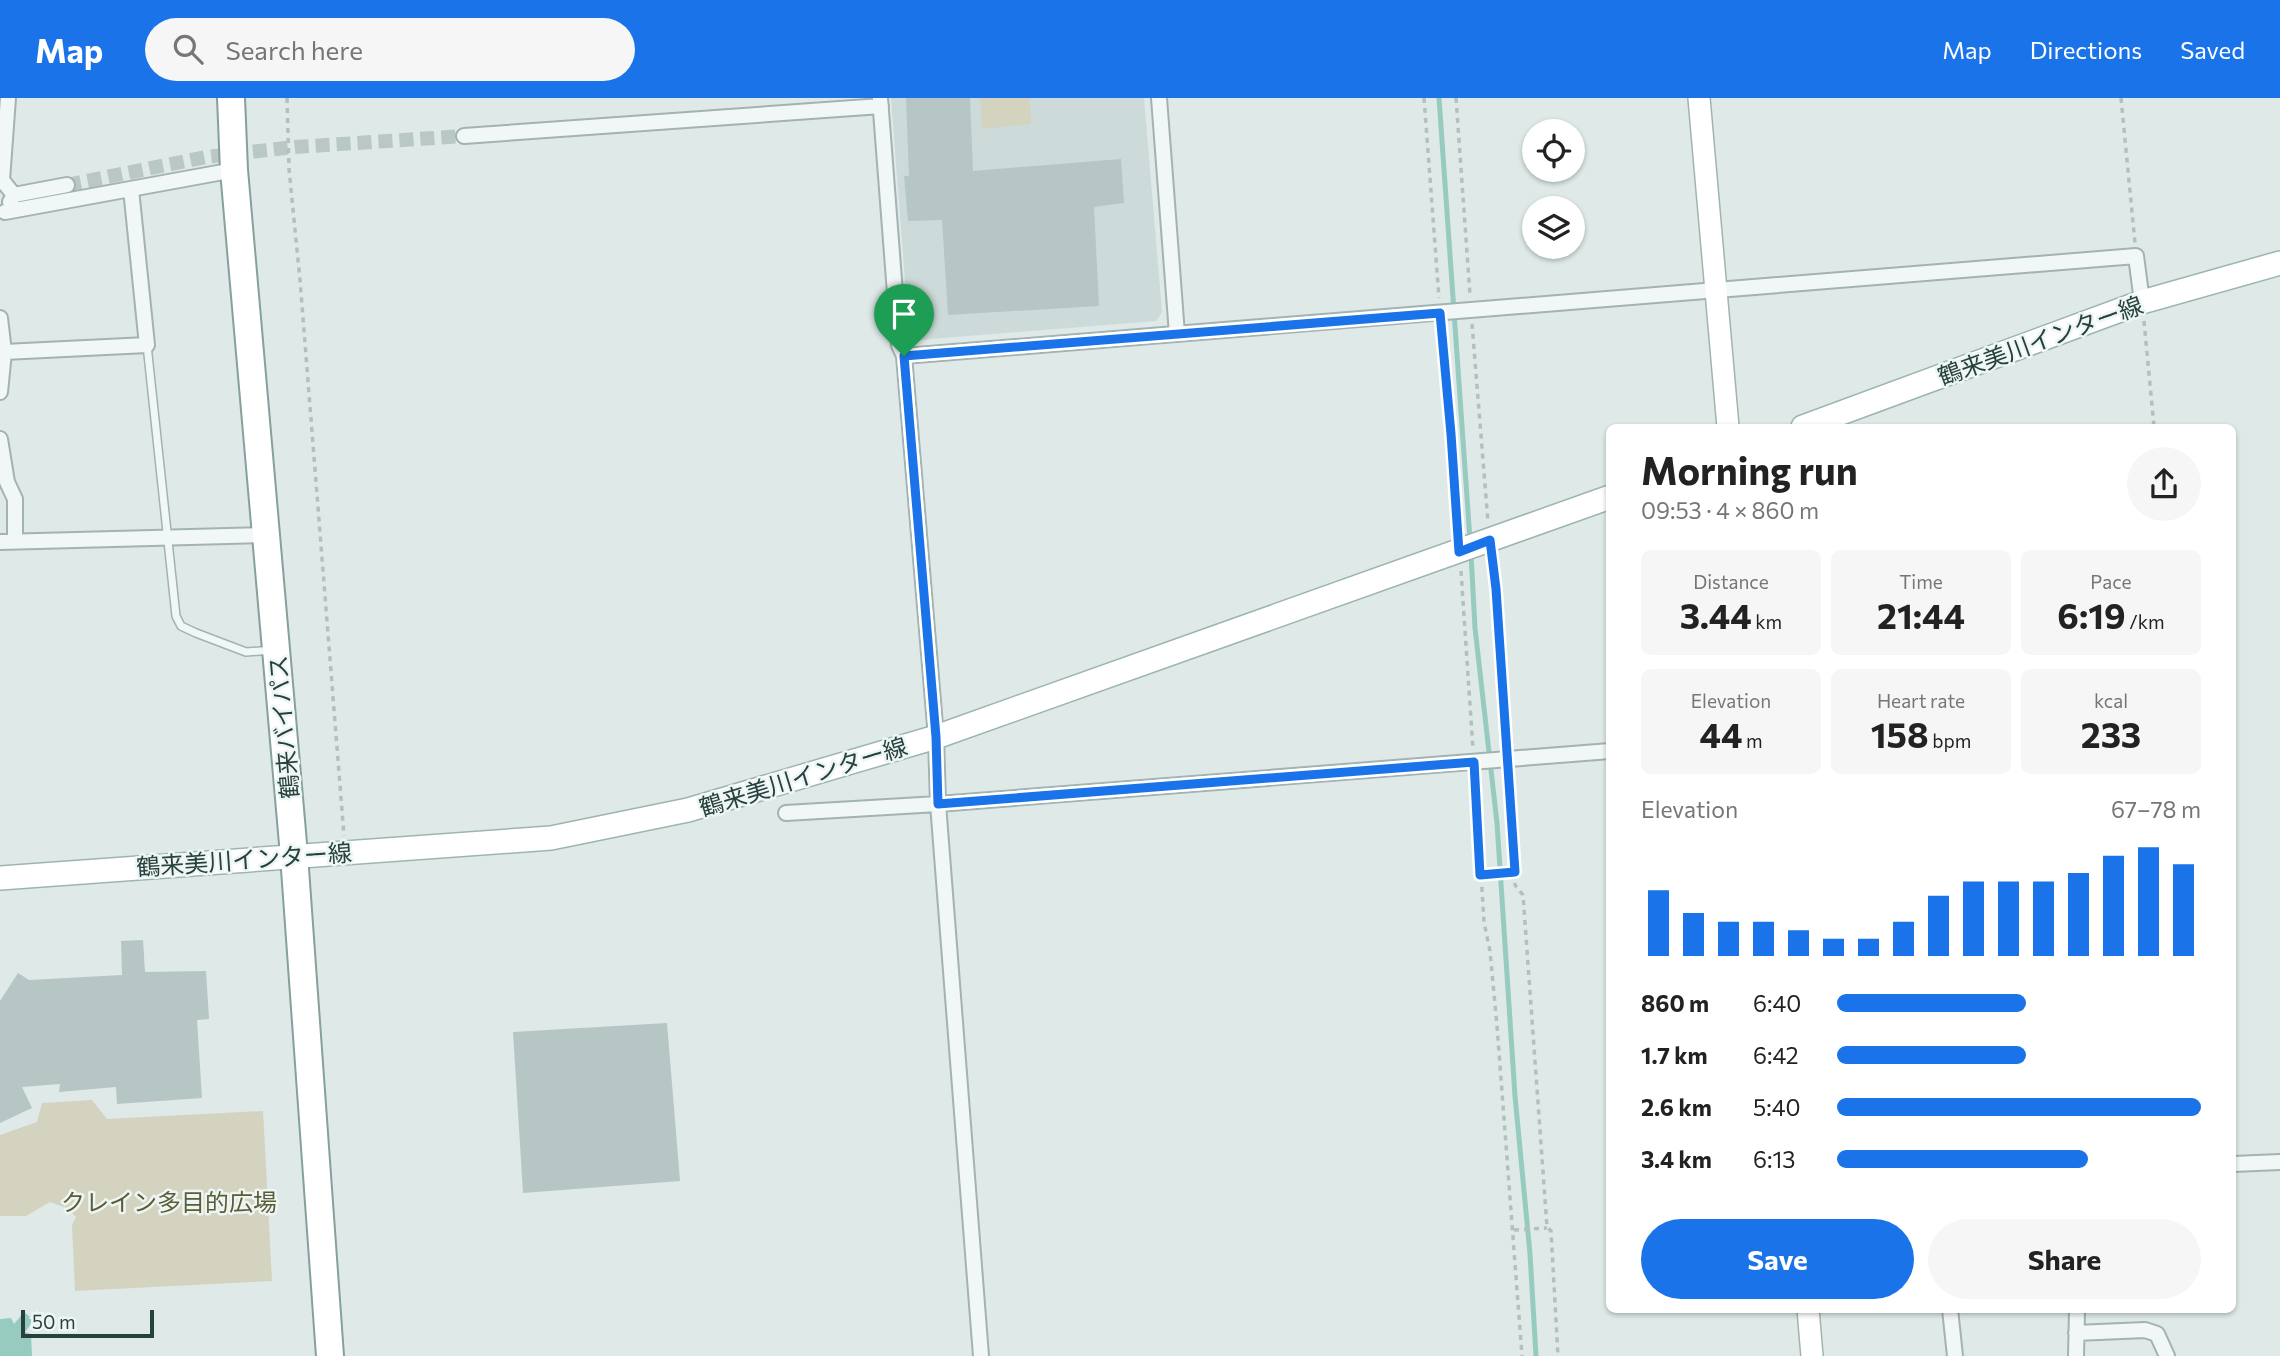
<!DOCTYPE html>
<html lang="en">
<head>
<meta charset="utf-8">
<style>
  body { margin:0; font-family:Commissioner,"Noto Sans JP",sans-serif; background:#f6f6f6; color:#222; height:100vh; display:flex; flex-direction:column; font-size:26px; white-space:nowrap }
  * { box-sizing:border-box; margin:0 }
  p { font-size:23px; color:#767676 }
  .icon { flex:none; width:38px; height:38px; fill:none; stroke:currentColor; stroke-width:2; stroke-linecap:round; stroke-linejoin:round }
  .map { position:relative; flex:1; overflow:hidden }
  .details { position:absolute; left:1606px; top:326px; width:630px; height:889px; display:flex; flex-direction:column; background:#fff; border-radius:10px; box-shadow:0 2px 5px #0004 }
  .details>* { flex:none }
  .tools { position:absolute; left:1522px; top:21px; display:grid; gap:14px }
  .tools a { display:grid; place-items:center; width:63px; height:63px; border-radius:50%; background:#fff; box-shadow:0 2px 5px #0004; font-size:35px }
  .scale { position:absolute; left:21px; bottom:18px; width:133px; box-sizing:border-box; padding-left:7px; border:4px solid #27413e; border-top:0; font-size:19px; line-height:24px; white-space:nowrap; color:#27413e; -webkit-text-stroke:5px #eef6f5; paint-order:stroke }
  .pin { position:absolute; display:grid; place-items:center; width:60px; height:60px; color:#fff; margin:-72px -30px; border-radius:50% 50% 50% 0; rotate:-45deg; box-shadow:0 0 7px #0007 }
  .pin .icon { rotate:45deg }
  .round { display:grid; place-items:center; flex:none; width:74px; height:74px; border-radius:37px; background:#f6f6f6 }
  .overview { display:flex; align-items:center; justify-content:space-between; height:119px; padding:0 35px }
  h1 { font-size:38px; font-weight:700; line-height:52px }
  .figures { display:grid; grid-template-columns:repeat(3,1fr); gap:10px; height:119px; padding:7px 35px }
  .figures div { display:grid; align-content:center; border-radius:10px; background:#f6f6f6; text-align:center }
  .figures b { font-size:35px; font-weight:700 }
  .figures small { font-size:19px; font-weight:400 }
  .figures p { font-size:19px }
  .chart { height:196px; padding:14px 35px }
  .chart p { display:flex; justify-content:space-between }
  .chart svg { width:100%; height:126px; margin-top:7px; stroke:#1a73e8; stroke-width:6 }
  .button { display:flex; gap:14px; margin-top:auto; padding:14px 35px }
  .button a { flex:1; height:80px; border-radius:42px; background:#1a73e8; color:#fff; font-size:28px; font-weight:700; line-height:80px; text-align:center }
  .button a+a { background:#f6f6f6; color:#222 }
  ul { padding:0 35px; list-style:none; font-size:23px }
  li { display:grid; grid-template-columns:112px 84px 1fr; align-items:center; height:52px }
  li i { height:18px; border-radius:9px; background:#1a73e8 }
  header { display:flex; align-items:center; gap:42px; box-sizing:border-box; height:98px; padding:0 35px; background:#1a73e8; color:#fff }
  header strong { font-size:33px }
  nav { display:flex; gap:38px; margin-inline-start:auto; font-size:24px }
  .search { width:490px; height:63px; background:#f6f6f6; display:flex; align-items:center; gap:18px; box-sizing:border-box; padding:0 24px; border-radius:38px; color:#767676; font-size:26px }
  .map>svg:first-child { display:block }
  .built { fill:#ccdbd9 }
  .green { fill:#d3d3bf }
  .water { fill:#97cbc0 }
  .lines { fill:none; stroke-linecap:round; stroke-linejoin:round }
  .stream { stroke:#97cbc0; stroke-width:5 }
  .building { fill:#b5c6c4 }
  .street-tunnel { stroke:#b9c7c6; stroke-width:14; stroke-dasharray:14 7; stroke-linecap:butt }
  .lane-casing { stroke:#a3b3b2; stroke-width:10 }
  .street-casing { stroke:#a3b3b2; stroke-width:18 }
  .secondary-casing { stroke:#a3b3b2; stroke-width:24 }
  .primary-casing { stroke:#9db5b2; stroke-width:26 }
  .highway-casing { stroke:#85a09d; stroke-width:30 }
  .path { stroke:#b4c0bf; stroke-width:3.5; stroke-dasharray:5 5; stroke-linecap:butt }
  .lane { stroke:#f1f7f6; stroke-width:7 }
  .street { stroke:#f1f7f6; stroke-width:14 }
  .secondary { stroke:#fff; stroke-width:21 }
  .primary { stroke:#fff; stroke-width:23 }
  .highway { stroke:#fff; stroke-width:26 }
  .route-casing { stroke:#fff; stroke-width:14 }
  .route { stroke:#1a73e8; stroke-width:9 }
  .labels { text-anchor:middle; dominant-baseline:central; stroke-width:5; stroke-linejoin:round; paint-order:stroke }
  .street-label { font-size:24px; fill:#27413e; stroke:#eef6f5 }
  .park-label { font-size:24px; fill:#5a5d33; stroke:#eef6f5 }
</style>
</head>
<body>
<header>
<strong>Map</strong>
<div class="search"><svg class="icon" aria-label="search" viewBox="0 0 24 24"><circle cx="10" cy="10" r="6"/><path d="M15 15l6 6"/></svg>Search here</div>
<nav><a>Map</a><a>Directions</a><a>Saved</a></nav>
</header>
<div class="map">
<svg width="2280" height="1258" viewBox="0 0 2280 1258">
  <rect width="100%" height="100%" fill="#dee9e8"/>
  <path class="built" d="M 891,0 L 1144,0 L 1162,214 L 1156,223 L 918,242 L 909,235 Z"/>
  <path class="green" d="M 980,0 L 1030,0 L 1031,26 L 982,31 Z
    M 92,1002 L 107,1021 L 263,1013 L 272,1183 L 75,1193 L 72,1127 L 76,1119 L 67,1110 L 50,1104 L 26,1118 L 0,1118 L 0,1037 L 37,1024 L 42,1005 Z"/>
  <path class="water" d="M 24,1214 L 34,1222 L 25,1234 L 31,1236 L 32,1258 L 0,1258 L 0,1221 L 11,1220 L 14,1226 Z"/>
  <g class="lines">
    <path class="stream" d="M 1439,0 L 1470,442
      M 1471,456 L 1475,530 L 1497,725 L 1515,998 L 1530,1156 L 1536,1258"/>
  </g>
  <path class="building" d="M 906,0 L 970,0 L 973,73 L 1121,61 L 1124,105 L 1094,109 L 1099,208 L 948,217 L 942,122 L 908,123 L 904,78 L 909,78 Z
    M 143,842 L 145,874 L 206,873 L 209,921 L 197,922 L 202,1000 L 117,1006 L 116,989 L 59,994 L 60,986 L 22,989 L 32,1010 L 0,1025 L 0,903 L 18,875 L 29,882 L 122,877 L 121,843 Z
    M 667,925 L 680,1083 L 523,1095 L 513,934 Z"/>
  <g class="lines">
    <path class="street-tunnel" d="M 67,87 L 206,59 L 295,49 L 464,38"/>
    <defs>
      <path id="lane" d="M 147,247 L 176,518 L 181,528 L 196,535 L 246,554 L 273,552"/>
      <path id="street" d="M 8,0 L 2,82 L 14,97
        M 880,0 L 899,247 L 904,258 L 936,639 L 938,706 L 981,1258
        M 1159,0 L 1177,236
        M 464,38 L 881,8
        M 10,104 L 14,97 L 67,87
        M 5,114 L 234,72
        M 0,220 L 4,254 L 0,294
        M 4,254 L 147,247 L 131,91
        M 904,258 L 2136,158 L 2142,204
        M 0,341 L 7,384 L 15,401 L 15,443
        M 0,444 L 268,437
        M 786,715 L 938,706 L 1610,653
        M 2233,1066 L 2280,1064
        M 1950,1211 L 1955,1258
        M 2076,1235 L 2145,1232 L 2157,1236 L 2167,1258
        M 2076,1258 L 2077,1211"/>
      <path id="secondary" d="M 1699,0 L 1728,329
        M 1808,1211 L 1812,1258"/>
      <path id="primary" d="M 1803,329 L 2142,204 L 2280,165
        M 0,780 L 551,740 L 688,712 L 936,639 L 1610,399"/>
      <path id="highway" d="M 231,0 L 234,72 L 294,757 L 330,1258"/>
    </defs>
    <use href="#lane" class="lane-casing"/>
    <use href="#street" class="street-casing"/>
    <use href="#secondary" class="secondary-casing"/>
    <use href="#primary" class="primary-casing"/>
    <use href="#highway" class="highway-casing"/>
    <path class="path" d="M 287,0 L 289,71 L 300,182 L 344,738
      M 1424,0 L 1439,200
      M 1456,0 L 1470,197
      M 2121,0 L 2135,145
      M 2144,223 L 2154,329
      M 1472,226 L 1488,424
      M 1441,229 L 1458,434
      M 1492,463 L 1507,647
      M 1461,473 L 1473,651
      M 1509,675 L 1515,787 L 1523,797 L 1547,1129 L 1551,1133 L 1558,1258
      M 1475,679 L 1484,824 L 1490,853 L 1497,928 L 1522,1258
      M 1480,777 L 1515,774
      M 1514,1132 L 1547,1130"/>
    <use href="#lane" class="lane"/>
    <use href="#street" class="street"/>
    <use href="#secondary" class="secondary"/>
    <use href="#primary" class="primary"/>
    <use href="#highway" class="highway"/>
  </g>
  <g class="lines">
    <defs>
      <path id="route" d="M 1440,215 L 1451,336 L 1459,454 L 1490,442 L 1496,491 L 1515,774 L 1480,777 L 1474,664 L 938,706 L 936,639 L 904,258 Z"/>
    </defs>
    <use href="#route" class="route-casing"/>
    <use href="#route" class="route"/>
  </g>
  <g class="labels">
    <g class="street-label">
      <text transform="translate(2040 242) rotate(-20)">鶴来美川インター線</text>
      <text transform="translate(283 629) rotate(-95)">鶴来バイパス</text>
      <text transform="translate(803 678) rotate(-17)">鶴来美川インター線</text>
      <text transform="translate(244 761) rotate(-4)">鶴来美川インター線</text>
    </g>
    <g class="park-label">
      <text x="169" y="1103">クレイン多目的広場</text>
    </g>
  </g>
</svg>
<div class="tools">
<a><svg class="icon" aria-label="locate" viewBox="0 0 24 24"><circle cx="12" cy="12" r="6"/><path d="M12 2v4M12 18v4M2 12h4M18 12h4"/></svg></a>
<a><svg class="icon" aria-label="layers" viewBox="0 0 24 24"><path d="M12 4l9 5-9 5-9-5zM3 14l9 5 9-5"/></svg></a>
</div>
<div class="scale">50 m</div>
<div class="pin" style="left:904px;top:258px;background:#1e9e55"><svg class="icon" aria-label="arrive" viewBox="0 0 24 24"><path d="M6 21V4h12l-3 4 3 4H6"/></svg></div>
<section class="details">
<div class="overview"><div><h1>Morning run</h1><p>09:53 · 4 × 860 m</p></div><a class="round"><svg class="icon" aria-label="share" viewBox="0 0 24 24"><path d="M12 15V3M7 8l5-5 5 5M5 13v7h14v-7"/></svg></a></div>
<div class="figures">
<div><p>Distance</p><b>3.44<small> km</small></b></div>
<div><p>Time</p><b>21:44</b></div>
<div><p>Pace</p><b>6:19<small> /km</small></b></div>
</div>
<div class="figures">
<div><p>Elevation</p><b>44<small> m</small></b></div>
<div><p>Heart rate</p><b>158<small> bpm</small></b></div>
<div><p>kcal</p><b>233</b></div>
</div>
<div class="chart"><p><span>Elevation</span>67–78 m</p>
<svg viewBox="0 0 160 44" preserveAspectRatio="none"><path d="M5 44V21M15 44V29M25 44V32M35 44V32M45 44V35M55 44V38M65 44V38M75 44V32M85 44V23M95 44V18M105 44V18M115 44V18M125 44V15M135 44V9M145 44V6M155 44V12"/></svg>
</div>
<ul>
<li><b>860 m</b>6:40<i style="width:52%"></i></li>
<li><b>1.7 km</b>6:42<i style="width:52%"></i></li>
<li><b>2.6 km</b>5:40<i style="width:100%"></i></li>
<li><b>3.4 km</b>6:13<i style="width:69%"></i></li>
</ul>
<div class="button"><a>Save</a><a>Share</a></div>
</section>
</div>
</body>
</html>
